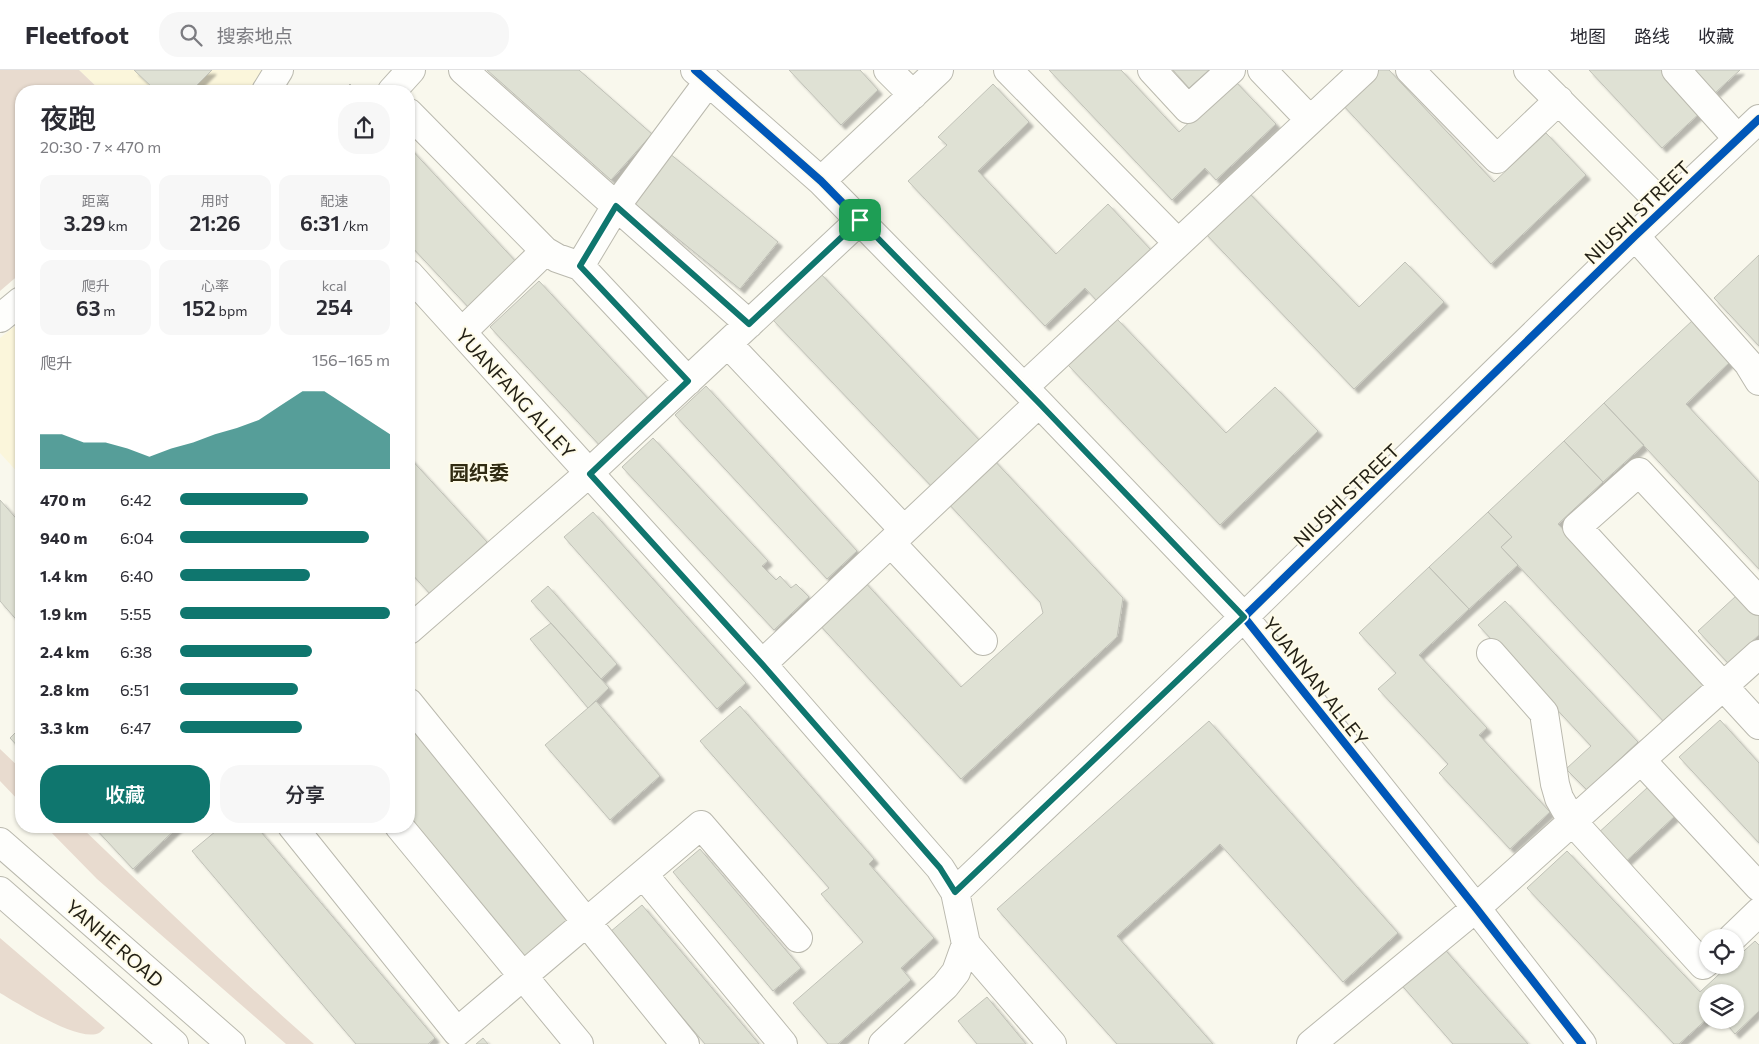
<!DOCTYPE html>
<html lang="zh">
<head>
<meta charset="utf-8">
<style>
  body { margin:0; font-family:Commissioner,"Noto Sans SC",sans-serif; background:#f7f7f7; color:#2b2b33; height:100vh; display:flex; flex-direction:column; font-size:19px; white-space:nowrap }
  * { box-sizing:border-box; margin:0 }
  p { font-size:16px; color:#7c7c81 }
  .icon { flex:none; width:28px; height:28px; fill:none; stroke:currentColor; stroke-width:2; stroke-linecap:round; stroke-linejoin:round }
  .map { position:relative; flex:1; overflow:hidden }
  .details { position:absolute; left:15px; top:15px; width:400px; height:748px; display:flex; flex-direction:column; background:#fff; border-radius:20px; box-shadow:0 1px 4px #0004 }
  .details>* { flex:none }
  .fabs { position:absolute; left:1699px; top:859px; display:grid; gap:10px }
  .fabs a { display:grid; place-items:center; width:45px; height:45px; border-radius:50%; background:#fff; box-shadow:0 1px 4px #0004; font-size:25px }
  .pin { position:absolute; display:grid; place-items:center; width:42px; height:42px; color:#fff; margin:-21px; border-radius:10px; box-shadow:0 2px 8px #0006 }
  .round { display:grid; place-items:center; flex:none; width:52px; height:52px; border-radius:20px; background:#f7f7f7 }
  .headline { display:flex; align-items:center; justify-content:space-between; height:85px; padding:0 25px }
  h1 { font-size:28px; font-weight:600; line-height:38px }
  .stats { display:grid; grid-template-columns:repeat(3,1fr); gap:8px; height:85px; padding:5px 25px }
  .stats div { display:grid; align-content:center; border-radius:12px; background:#f7f7f7; text-align:center }
  .stats b { font-size:21px; font-weight:600 }
  .stats small { font-size:14px; font-weight:400 }
  .stats p { font-size:14px }
  .chart { height:140px; padding:10px 25px }
  .chart p { display:flex; justify-content:space-between }
  .chart svg { width:100%; height:90px; margin-top:5px; fill:#0f766e; opacity:.7 }
  .cta { display:flex; gap:10px; margin-top:auto; padding:10px 25px }
  .cta a { flex:1; height:58px; border-radius:20px; background:#0f766e; color:#fff; font-size:20px; font-weight:600; line-height:58px; text-align:center }
  .cta a+a { background:#f7f7f7; color:#2b2b33 }
  ul { padding:0 25px; list-style:none; font-size:16px }
  li { display:grid; grid-template-columns:80px 60px 1fr; align-items:center; height:38px }
  li i { height:12px; border-radius:6px; background:#0f766e }
  header { display:flex; align-items:center; gap:30px; box-sizing:border-box; height:70px; padding:0 25px; background:#fff; border-bottom:1px solid #e1e1e2 }
  header strong { font-size:24px }
  nav { display:flex; gap:28px; margin-inline-start:auto; font-size:18px }
  .search { width:350px; height:45px; background:#f7f7f7; display:flex; align-items:center; gap:12px; box-sizing:border-box; padding:0 18px; border-radius:20px; color:#7c7c81; font-size:19px }
  .map>svg:first-child { display:block }
  .built { fill:#fbf6db }
  .green { fill:#e8dbcf }
  .building { fill:#dfe1d4; stroke:#c0c1b7; filter:url(#shadow) }
  .lines { fill:none; stroke-linecap:round; stroke-linejoin:round }
  .minor-casing { stroke:#bab9ae; stroke-width:30 }
  .major-casing { stroke:#bab9ae; stroke-width:30 }
  .minor { stroke:#fefefc; stroke-width:28 }
  .major { stroke:#fefefc; stroke-width:28 }
  .cycleway-casing { stroke:#fefbe8; stroke-width:11 }
  .cycleway { stroke:#0057b8; stroke-width:8 }
  .route-casing { stroke:#fff; stroke-width:10 }
  .route { stroke:#0f766e; stroke-width:6 }
  .labels { text-anchor:middle; dominant-baseline:central; stroke-width:4; stroke-linejoin:round; paint-order:stroke }
  .street-label { font-size:19px; fill:#221f14; stroke:#fefbe8 }
  .neighbourhood-label { font-size:20px; font-weight:bold; fill:#312b12; stroke:#fefbe8 }
</style>
</head>
<body>
<header>
<strong>Fleetfoot</strong>
<div class="search"><svg class="icon" aria-label="search" viewBox="0 0 24 24"><circle cx="10" cy="10" r="6"/><path d="M15 15l6 6"/></svg>搜索地点</div>
<nav><a>地图</a><a>路线</a><a>收藏</a></nav>
</header>
<div class="map">
<svg width="1759" height="974" viewBox="0 0 1759 974">
  <defs>
    <filter id="shadow"><feDropShadow dx="4.5" dy="4.5" stdDeviation="1" flood-color="#0004"/></filter>
  </defs>
  <rect width="100%" height="100%" fill="#f9f8ed"/>
  <path class="built" d="M 79,0 L 269,0 L 256,21 L 101,21 Z
    M 21,251 L 21,406 L 0,383 L 0,268 Z"/>
  <path class="green" d="M 0,0 L 79,0 L 101,21 L 21,21 L 21,203 L 0,221 Z
    M 0,679 L 21,699 L 21,733 L 0,711 Z
    M 45,756 L 80,756 C 157,830 234,904 314,974 L 286,974 L 97,809 Z
    M 0,868 L 105,958 C 103,959 101,962 99,963 C 79,973 19,934 0,923 Z"/>
  <path class="building" d="M 134,0 L 212,0 L 191,21 L 156,21 Z
    M 487,0 L 579,0 L 652,64 L 611,110 Z
    M 789,0 L 860,0 L 878,20 L 841,55 Z
    M 1049,0 L 1121,0 L 1179,62 L 1234,10 L 1276,54 L 1216,110 L 1205,98 L 1172,130 Z
    M 1173,0 L 1209,0 L 1189,18 Z
    M 1376,0 L 1389,0 L 1494,112 L 1546,63 L 1586,105 L 1491,194 L 1341,33 Z
    M 1589,0 L 1662,0 L 1701,42 L 1662,78 Z
    M 1694,0 L 1740,0 L 1715,23 Z
    M 350,14 L 356,21 L 343,21 Z
    M 993,14 L 1029,52 L 978,101 L 1056,184 L 1108,134 L 1151,180 L 1097,231 L 1085,218 L 1045,256 L 908,111 L 947,75 L 938,67 Z
    M 409,77 L 519,195 L 471,240 L 409,174 Z
    M 669,83 L 778,172 L 740,219 L 630,130 Z
    M 1247,121 L 1359,237 L 1405,192 L 1444,232 L 1354,319 L 1204,162 Z
    M 1759,185 L 1759,276 L 1714,228 Z
    M 820,203 L 983,374 L 935,420 L 772,249 Z
    M 539,211 L 652,333 L 603,379 L 490,257 Z
    M 1117,249 L 1226,363 L 1275,317 L 1318,361 L 1220,455 L 1068,295 Z
    M 1693,250 L 1731,291 L 1686,334 L 1759,412 L 1759,499 L 1604,333 Z
    M 706,316 L 857,481 L 827,509 L 675,345 Z
    M 1604,333 L 1644,375 L 1603,412 L 1564,371 Z
    M 653,368 L 768,491 L 762,496 L 776,510 L 780,506 L 791,518 L 796,514 L 809,527 L 774,560 L 622,397 Z
    M 1564,371 L 1603,412 L 1558,454 L 1708,615 L 1666,654 L 1501,477 L 1512,467 L 1488,442 Z
    M 409,387 L 487,472 L 431,525 L 409,501 Z
    M 992,388 L 1123,528 L 1117,567 L 961,709 L 817,552 L 863,510 L 961,617 L 1043,543 L 1040,532 L 946,431 Z
    M 0,430 L 21,454 L 21,555 L 0,531 Z
    M 593,442 L 746,613 L 717,639 L 564,467 Z
    M 1488,442 L 1512,467 L 1501,477 L 1518,495 L 1469,539 L 1429,497 Z
    M 1429,497 L 1469,539 L 1419,585 L 1487,658 L 1479,665 L 1550,742 L 1510,779 L 1439,703 L 1448,694 L 1378,619 L 1396,603 L 1359,563 Z
    M 548,516 L 617,594 L 601,609 L 531,531 Z
    M 1736,526 L 1759,538 L 1759,565 L 1728,593 L 1698,561 Z
    M 1505,531 L 1638,672 L 1587,720 L 1566,699 L 1591,676 L 1478,555 Z
    M 551,553 L 609,618 L 588,638 L 530,569 Z
    M 596,631 L 660,706 L 610,750 L 545,675 Z
    M 740,636 L 874,789 L 869,794 L 934,868 L 901,898 L 911,910 L 838,974 L 828,974 L 793,933 L 863,872 L 821,824 L 829,818 L 700,671 Z
    M 1720,650 L 1759,693 L 1759,773 L 1679,687 Z
    M 1209,651 L 1398,863 L 1343,912 L 1220,774 L 1117,866 L 1213,974 L 1117,974 L 997,839 Z
    M 409,652 L 576,855 L 529,893 L 409,747 Z
    M 21,657 L 21,680 L 10,668 Z
    M 1648,717 L 1675,746 L 1622,795 L 1595,766 Z
    M 93,756 L 179,756 L 133,799 Z
    M 222,756 L 256,756 L 435,968 L 428,974 L 356,974 L 192,781 Z
    M 700,779 L 801,898 L 773,921 L 673,802 Z
    M 1567,781 L 1700,922 L 1729,895 L 1735,895 L 1735,889 L 1755,871 L 1759,875 L 1759,941 L 1735,964 L 1723,950 L 1735,950 L 1735,922 L 1708,922 L 1708,948 L 1679,974 L 1674,974 L 1527,818 Z
    M 642,835 L 759,974 L 705,974 L 610,862 Z
    M 1440,874 L 1528,974 L 1453,974 L 1398,911 Z
    M 987,927 L 1026,974 L 977,974 L 958,951 Z
    M 483,968 L 488,974 L 476,974 Z"/>
  <g class="lines">
    <defs>
      <path id="minor" d="M 463,0 L 749,254
        M 695,0 L 821,111 L 1039,333 L 1244,547 L 1476,838 L 1582,974
        M 888,0 L 913,25
        M 1008,0 L 1178,173
        M 1152,0 L 1188,39 L 1231,0
        M 1262,0 L 1310,50
        M 1410,0 L 1497,89 L 1559,30
        M 1528,0 L 1665,137
        M 1676,0 L 1737,68
        M 266,21 L 279,0
        M 392,21 L 411,0
        M 409,43 L 545,181 L 557,188 L 580,196 L 688,311
        M 821,111 L 939,0
        M 1635,166 L 1748,293 L 1759,311
        M 580,196 L 616,136 L 708,12
        M 409,204 L 762,594 L 940,798 L 955,822 L 966,874 L 1052,974
        M 0,248 L 21,231
        M 462,262 L 545,181
        M 728,274 L 904,460
        M 1024,317 L 1364,0
        M 891,473 L 983,571
        M 1759,531 L 1639,402 L 1577,457 L 1759,655
        M 409,560 L 589,403 L 860,150
        M 1491,583 L 1544,643 L 1555,714 L 1559,728 L 1572,751 L 1703,895 L 1708,891
        M 762,594 L 1039,333
        M 409,633 L 685,974
        M 1641,690 L 1759,817
        M 292,756 L 457,962 L 701,755 L 798,868
        M 399,756 L 579,974
        M 643,804 L 783,974
        M 955,822 L 1244,547 L 1635,166 L 1759,49
        M 1732,868 L 1759,842
        M 883,974 L 945,916 L 956,902 L 966,874
        M 1311,974 L 1476,838 L 1759,584"/>
      <path id="major" d="M 0,772 L 231,974
        M 0,821 L 174,974"/>
    </defs>
    <use href="#minor" class="minor-casing"/>
    <use href="#major" class="major-casing"/>
    <use href="#minor" class="minor"/>
    <use href="#major" class="major"/>
    <defs>
      <path id="cycleway" d="M 695,0 L 821,111 L 1039,333 L 1244,547 L 1476,838 L 1582,974
        M 955,822 L 1244,547 L 1635,166 L 1759,49"/>
    </defs>
    <use href="#cycleway" class="cycleway-casing"/>
    <use href="#cycleway" class="cycleway"/>
  </g>
  <g class="lines">
    <defs>
      <path id="route" d="M 616,136 L 749,254 L 860,150 L 1039,333 L 1244,547 L 955,822 L 940,798 L 762,594 L 590,404 L 688,311 L 580,196 Z"/>
    </defs>
    <use href="#route" class="route-casing"/>
    <use href="#route" class="route"/>
  </g>
  <g class="labels">
    <g class="street-label">
      <text transform="translate(1637 142) rotate(-44)">NIUSHI STREET</text>
      <text transform="translate(516 323) rotate(48)">YUANFANG ALLEY</text>
      <text transform="translate(1346 425) rotate(-44)">NIUSHI STREET</text>
      <text transform="translate(1316 611) rotate(52)">YUANNAN ALLEY</text>
      <text transform="translate(115 873) rotate(41)">YANHE ROAD</text>
    </g>
    <g class="neighbourhood-label">
      <text x="479" y="402">园织委</text>
    </g>
  </g>
</svg>
<div class="fabs">
<a><svg class="icon" aria-label="locate" viewBox="0 0 24 24"><circle cx="12" cy="12" r="6"/><path d="M12 2v4M12 18v4M2 12h4M18 12h4"/></svg></a>
<a><svg class="icon" aria-label="layers" viewBox="0 0 24 24"><path d="M12 4l9 5-9 5-9-5zM3 14l9 5 9-5"/></svg></a>
</div>
<div class="pin" style="left:860px;top:150px;background:#1e9e55"><svg class="icon" aria-label="arrive" viewBox="0 0 24 24"><path d="M6 21V4h12l-3 4 3 4H6"/></svg></div>
<section class="details">
<div class="headline"><div><h1>夜跑</h1><p>20:30 · 7 × 470 m</p></div><a class="round"><svg class="icon" aria-label="share" viewBox="0 0 24 24"><path d="M12 15V3M7 8l5-5 5 5M5 13v7h14v-7"/></svg></a></div>
<div class="stats">
<div><p>距离</p><b>3.29<small> km</small></b></div>
<div><p>用时</p><b>21:26</b></div>
<div><p>配速</p><b>6:31<small> /km</small></b></div>
</div>
<div class="stats">
<div><p>爬升</p><b>63<small> m</small></b></div>
<div><p>心率</p><b>152<small> bpm</small></b></div>
<div><p>kcal</p><b>254</b></div>
</div>
<div class="chart"><p><span>爬升</span>156–165 m</p>
<svg viewBox="0 0 160 44" preserveAspectRatio="none"><path d="M0 44V27L10 27L20 31L30 31L40 34L50 38L60 34L70 31L80 27L90 24L100 20L110 13L120 6L130 6L140 13L150 20L160 27V44z"/></svg>
</div>
<ul>
<li><b>470 m</b>6:42<i style="width:61%"></i></li>
<li><b>940 m</b>6:04<i style="width:90%"></i></li>
<li><b>1.4 km</b>6:40<i style="width:62%"></i></li>
<li><b>1.9 km</b>5:55<i style="width:100%"></i></li>
<li><b>2.4 km</b>6:38<i style="width:63%"></i></li>
<li><b>2.8 km</b>6:51<i style="width:56%"></i></li>
<li><b>3.3 km</b>6:47<i style="width:58%"></i></li>
</ul>
<div class="cta"><a>收藏</a><a>分享</a></div>
</section>
</div>
</body>
</html>
